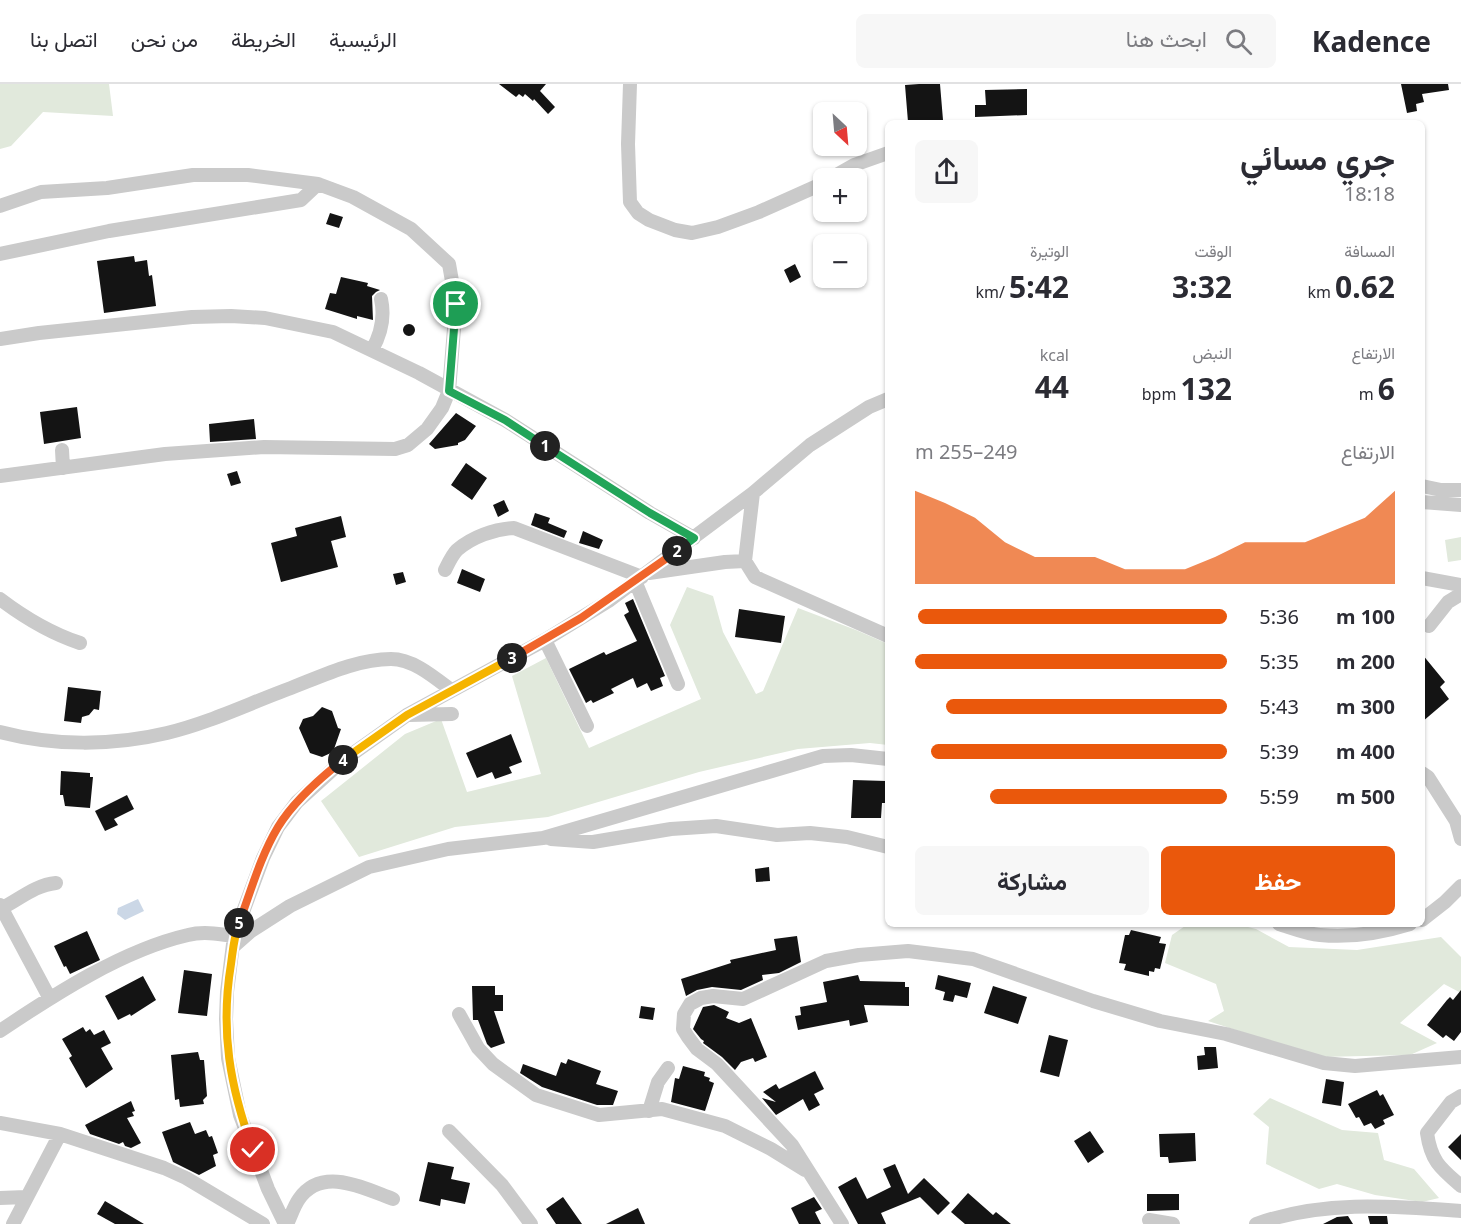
<!DOCTYPE html>
<html lang="ar">
<head>
<meta charset="utf-8">
<style>
  body { margin:0; font-family:"Noto Sans",Vazirmatn,sans-serif; background:#f7f7f7; color:#2b2b33; direction:rtl; height:100vh; display:flex; flex-direction:column; font-size:22px; white-space:nowrap }
  * { box-sizing:border-box; margin:0 }
  p { font-size:20px; color:#7c7c81 }
  .icon { flex:none; width:33px; height:33px; fill:none; stroke:currentColor; stroke-width:2; stroke-linecap:round; stroke-linejoin:round }
  .map { position:relative; flex:1; overflow:hidden; direction:ltr }
  .panel { position:absolute; left:885px; top:36px; width:540px; height:807px; display:flex; flex-direction:column; background:#fff; border-radius:9px; box-shadow:0 2px 4px #0004; direction:rtl }
  .panel>* { flex:none }
  .needle { width:39px; rotate:154deg }
  .fabs { position:absolute; left:813px; top:18px; display:grid; gap:12px }
  .fabs a { display:grid; place-items:center; width:54px; height:54px; border-radius:9px; background:#fff; box-shadow:0 2px 4px #0004; font-size:30px }
  .pin { position:absolute; display:grid; place-items:center; width:51px; height:51px; color:#fff; margin:-26px; border:3px solid #fff; border-radius:50%; box-shadow:0 2px 6px #0007 }
  .km { position:absolute; width:30px; height:30px; margin:-15px; border-radius:50%; background:#222; color:#fff; font-size:16px; line-height:30px; text-align:center }
  .round { display:grid; place-items:center; flex:none; width:63px; height:63px; border-radius:9px; background:#f7f7f7 }
  .headline { display:flex; align-items:center; justify-content:space-between; height:102px; padding:0 30px }
  h1 { font-size:33px; font-weight:700; line-height:45px }
  .figures { display:grid; grid-template-columns:repeat(3,1fr); gap:9px; height:102px; padding:6px 30px }
  .figures div { display:grid; align-content:center }
  .figures b { font-size:30px; font-weight:700 }
  .figures small { font-size:16px; font-weight:400 }
  .figures p { font-size:16px }
  .chart { height:168px; padding:12px 30px }
  .chart p { display:flex; justify-content:space-between }
  .chart svg { width:100%; height:108px; margin-top:6px; fill:#ea580c; opacity:.7 }
  .primary-button { display:flex; gap:12px; margin-top:auto; padding:12px 30px }
  .primary-button a { flex:1; height:69px; border-radius:9px; background:#ea580c; color:#fff; font-size:24px; font-weight:700; line-height:69px; text-align:center }
  .primary-button a+a { background:#f7f7f7; color:#2b2b33 }
  ul { padding:0 30px; list-style:none; font-size:20px }
  li { display:grid; grid-template-columns:96px 72px 1fr; align-items:center; height:45px }
  li i { height:15px; border-radius:8px; background:#ea580c }
  header { display:flex; align-items:center; gap:36px; box-sizing:border-box; height:84px; padding:0 30px; background:#fff; border-bottom:2px solid #e1e1e2 }
  header strong { font-size:28px }
  nav { display:flex; gap:33px; margin-inline-start:auto; font-size:21px }
  .search { width:420px; height:54px; background:#f7f7f7; display:flex; align-items:center; gap:15px; box-sizing:border-box; padding:0 21px; border-radius:9px; color:#7c7c81; font-size:22px }
  .map>svg:first-child { display:block }
  .green { fill:#e1e9dc }
  .water { fill:#cbd7e6 }
  .building { fill:#141414 }
  .lines { fill:none; stroke-linecap:round; stroke-linejoin:round }
  .minor { stroke:#cacaca; stroke-width:14 }
  .split-1-casing { stroke:#fff; stroke-width:12 }
  .split-2-casing { stroke:#fff; stroke-width:12 }
  .split-3-casing { stroke:#fff; stroke-width:12 }
  .split-4-casing { stroke:#fff; stroke-width:12 }
  .split-5-casing { stroke:#fff; stroke-width:12 }
  .split-6-casing { stroke:#fff; stroke-width:12 }
  .split-1 { stroke:#22a559; stroke-width:8 }
  .split-2 { stroke:#22a559; stroke-width:8 }
  .split-3 { stroke:#f0652b; stroke-width:8 }
  .split-4 { stroke:#f5b400; stroke-width:8 }
  .split-5 { stroke:#f0652b; stroke-width:8 }
  .split-6 { stroke:#f5b400; stroke-width:8 }
</style>
</head>
<body>
<header>
<strong>Kadence</strong>
<div class="search"><svg class="icon" aria-label="search" viewBox="0 0 24 24"><circle cx="10" cy="10" r="6"/><path d="M15 15l6 6"/></svg>ابحث هنا</div>
<nav><a>الرئيسية</a><a>الخريطة</a><a>من نحن</a><a>اتصل بنا</a></nav>
</header>
<div class="map">
<svg width="1461" height="1140" viewBox="0 0 1461 1140">
  <rect width="100%" height="100%" fill="#fff"/>
  <path class="green" d="M 0,0 L 109,0 L 113,32 L 43,28 L 11,62 L 0,65 Z
    M 1461,453 L 1461,476 L 1448,478 L 1445,456 Z
    M 687,503 L 713,512 L 723,548 L 756,610 L 763,607 L 798,524 L 856,546 L 888,560 L 888,661 L 870,659 L 798,665 L 699,688 L 548,733 L 455,743 L 359,773 L 321,717 L 405,650 L 441,635 L 467,708 L 541,690 L 512,592 L 546,574 L 589,664 L 701,615 L 670,541 Z
    M 1188,840 L 1236,840 L 1256,845 L 1289,863 L 1357,866 L 1441,853 L 1461,873 L 1461,909 L 1444,900 L 1400,939 L 1437,959 L 1410,971 L 1319,973 L 1208,937 L 1224,927 L 1216,900 L 1165,879 L 1172,851 Z
    M 1270,1014 L 1342,1046 L 1378,1049 L 1384,1076 L 1414,1085 L 1439,1114 L 1422,1118 L 1375,1111 L 1337,1100 L 1319,1105 L 1266,1080 L 1269,1043 L 1253,1030 Z"/>
  <path class="water" d="M 138,815 L 144,827 L 125,836 L 117,830 L 118,824 Z"/>
  <path class="building" d="M 499,0 L 546,0 L 540,7 L 555,23 L 548,30 L 534,15 L 533,17 L 525,10 L 523,13 L 519,10 L 516,13 Z
    M 919,0 L 940,0 L 943,36 L 908,38 L 905,1 Z
    M 1401,0 L 1448,0 L 1449,6 L 1422,10 L 1424,18 L 1416,20 L 1417,27 L 1407,29 Z
    M 1027,5 L 1027,31 L 975,33 L 975,21 L 986,21 L 985,6 Z
    M 330,129 L 343,133 L 339,144 L 326,140 Z
    M 134,172 L 135,178 L 147,176 L 149,192 L 152,191 L 156,222 L 104,229 L 97,177 Z
    M 795,180 L 801,193 L 790,199 L 784,186 Z
    M 341,193 L 368,199 L 367,202 L 380,206 L 376,208 L 372,212 L 373,236 L 357,232 L 357,235 L 325,225 L 330,209 L 336,210 Z
    M403 246a6 6 0 1 1 12 0a6 6 0 1 1-12 0Z
    M 77,323 L 81,354 L 44,360 L 40,328 Z
    M 456,329 L 476,342 L 465,356 L 458,359 L 458,361 L 435,365 L 429,360 Z
    M 254,335 L 256,355 L 210,358 L 209,340 Z
    M 466,379 L 487,394 L 472,416 L 451,401 Z
    M 237,387 L 241,399 L 231,402 L 227,390 Z
    M 504,416 L 509,427 L 498,433 L 493,421 Z
    M 535,429 L 550,434 L 548,439 L 567,447 L 564,454 L 531,441 Z
    M 341,432 L 346,453 L 331,457 L 338,483 L 281,498 L 271,459 L 297,452 L 295,444 Z
    M 583,447 L 603,456 L 599,465 L 579,459 Z
    M 462,485 L 485,495 L 480,508 L 457,499 Z
    M 403,488 L 406,498 L 396,501 L 393,490 Z
    M 633,515 L 665,592 L 660,594 L 663,602 L 651,607 L 647,599 L 637,604 L 633,594 L 611,605 L 614,609 L 593,619 L 591,616 L 586,619 L 569,585 L 604,568 L 606,571 L 637,557 L 624,531 L 629,528 L 625,519 Z
    M 739,525 L 785,532 L 781,559 L 735,553 Z
    M 1422,570 L 1445,598 L 1440,603 L 1449,615 L 1422,638 Z
    M 68,603 L 101,607 L 99,626 L 94,625 L 89,631 L 82,633 L 81,639 L 64,637 Z
    M 322,623 L 332,627 L 338,644 L 341,645 L 333,668 L 322,673 L 310,669 L 299,644 L 303,635 L 313,632 Z
    M 511,650 L 522,678 L 509,683 L 512,689 L 495,695 L 492,688 L 477,694 L 466,669 Z
    M 61,687 L 90,689 L 90,693 L 93,693 L 90,724 L 65,722 L 63,711 L 60,711 Z
    M 853,696 L 886,697 L 885,719 L 882,719 L 881,734 L 851,734 Z
    M 127,711 L 134,725 L 114,735 L 118,741 L 105,747 L 95,727 Z
    M 769,783 L 770,797 L 756,798 L 755,785 Z
    M 1131,846 L 1161,853 L 1159,859 L 1166,860 L 1160,885 L 1155,884 L 1154,888 L 1149,887 L 1149,892 L 1124,886 L 1126,880 L 1119,879 L 1125,851 L 1129,851 Z
    M 87,847 L 100,876 L 70,890 L 66,882 L 64,883 L 54,862 Z
    M 797,852 L 801,878 L 779,889 L 762,891 L 763,896 L 741,906 L 712,903 L 697,906 L 686,912 L 681,895 L 731,879 L 730,876 L 776,866 L 774,855 Z
    M 184,886 L 212,890 L 207,932 L 178,929 Z
    M 858,891 L 860,897 L 905,898 L 905,903 L 909,903 L 909,922 L 864,921 L 868,938 L 850,942 L 849,936 L 798,946 L 795,932 L 801,931 L 800,923 L 827,918 L 823,898 Z
    M 938,891 L 971,899 L 967,914 L 955,911 L 953,918 L 943,916 L 945,908 L 935,905 Z
    M 143,892 L 156,916 L 131,932 L 130,930 L 118,936 L 105,912 Z
    M 472,902 L 495,902 L 495,911 L 503,911 L 503,927 L 494,927 L 505,959 L 491,964 L 487,960 L 478,936 L 473,936 Z
    M 993,902 L 1027,913 L 1018,940 L 984,929 Z
    M 1461,906 L 1461,948 L 1454,957 L 1446,951 L 1443,954 L 1427,941 L 1447,916 L 1450,913 L 1453,916 Z
    M 714,921 L 729,928 L 726,934 L 739,939 L 751,934 L 767,973 L 755,978 L 753,974 L 741,978 L 735,986 L 722,973 L 703,959 L 704,957 L 701,955 L 693,945 L 703,923 Z
    M 641,922 L 655,924 L 653,936 L 639,934 Z
    M 83,943 L 86,948 L 90,945 L 94,951 L 104,946 L 111,959 L 101,964 L 113,985 L 86,1004 L 69,974 L 72,972 L 62,955 Z
    M 1049,951 L 1068,956 L 1059,993 L 1040,988 Z
    M 1204,963 L 1216,963 L 1218,984 L 1198,986 L 1197,972 L 1205,971 Z
    M 198,968 L 200,976 L 204,976 L 207,1012 L 203,1016 L 204,1020 L 180,1023 L 179,1015 L 175,1016 L 171,971 Z
    M 568,975 L 601,987 L 596,1000 L 618,1007 L 613,1021 L 597,1021 L 542,1003 L 520,989 L 523,980 L 556,992 L 561,978 L 566,980 Z
    M 683,982 L 705,988 L 704,992 L 710,994 L 709,997 L 714,999 L 705,1027 L 671,1018 L 675,994 L 679,995 Z
    M 815,987 L 824,1005 L 814,1010 L 820,1021 L 809,1027 L 803,1015 L 776,1031 L 762,1014 L 776,1018 L 763,1008 L 776,1000 L 779,1005 Z
    M 1326,995 L 1344,998 L 1341,1022 L 1322,1019 Z
    M 1377,1006 L 1380,1012 L 1383,1010 L 1394,1031 L 1383,1036 L 1385,1040 L 1375,1045 L 1371,1039 L 1364,1042 L 1359,1033 L 1356,1034 L 1348,1020 Z
    M 131,1017 L 135,1027 L 132,1028 L 134,1032 L 127,1034 L 141,1059 L 131,1064 L 125,1062 L 123,1058 L 119,1060 L 90,1050 L 85,1041 Z
    M 190,1038 L 195,1050 L 206,1046 L 209,1053 L 212,1052 L 218,1069 L 213,1071 L 216,1082 L 199,1091 L 173,1078 L 162,1048 Z
    M 1090,1047 L 1104,1068 L 1088,1079 L 1074,1057 Z
    M 1195,1049 L 1196,1077 L 1169,1079 L 1168,1073 L 1160,1073 L 1159,1050 Z
    M 1461,1050 L 1461,1076 L 1448,1063 Z
    M 428,1078 L 454,1083 L 451,1095 L 470,1099 L 465,1120 L 441,1115 L 440,1122 L 419,1117 Z
    M 895,1080 L 908,1110 L 924,1094 L 950,1119 L 938,1131 L 920,1113 L 881,1129 L 886,1140 L 858,1140 L 838,1103 L 856,1093 L 867,1115 L 891,1103 L 883,1085 Z
    M 968,1109 L 993,1131 L 996,1128 L 1011,1140 L 965,1140 L 951,1128 Z
    M 1147,1110 L 1179,1110 L 1179,1126 L 1147,1127 Z
    M 563,1113 L 582,1140 L 556,1140 L 546,1125 Z
    M 814,1113 L 822,1125 L 815,1128 L 821,1140 L 799,1140 L 791,1124 Z
    M 105,1117 L 144,1140 L 115,1140 L 97,1130 Z
    M 638,1124 L 645,1140 L 606,1140 Z
    M 1348,1132 L 1353,1140 L 1323,1140 L 1337,1133 Z
    M 1368,1132 L 1387,1132 L 1388,1140 L 1370,1140 Z"/>
  <g class="lines">
    <path class="minor" d="M 630,0 L 628,60 L 630,118 L 638,129 L 649,136 L 675,146 L 692,149 L 718,143 L 759,128 L 824,99
      M 831,94 L 854,81 L 888,69
      M 0,122 L 41,108 L 107,104 L 193,91 L 248,91 L 318,100
      M 0,170 L 109,147 L 301,116 L 318,100 L 353,113 L 411,145 L 449,180 L 456,220 L 449,307 L 442,324 L 427,345 L 408,361 L 395,365 L 264,363 L 165,370 L 0,392
      M 0,255 L 39,249 L 192,233 L 231,232 L 265,234 L 333,248 L 419,289 L 505,336 L 650,429 L 694,454
      M 372,266 C 381,250 385,233 381,215
      M 62,366 L 63,384
      M 1422,402 L 1441,406 L 1461,406
      M 753,409 L 745,477 L 755,493 L 888,552
      M 1422,418 L 1461,421
      M 445,486 C 448,480 452,471 457,466 C 472,453 494,445 514,444 L 642,493
      M 649,489 L 725,478 L 745,477
      M 1422,494 L 1461,501
      M 635,497 L 678,600
      M 0,515 C 25,534 50,549 80,559
      M 1429,542 L 1448,518 L 1461,510
      M 545,556 L 587,642
      M 409,631 L 452,630
      M 0,648 C 53,662 113,662 167,649 C 209,639 250,619 291,604 C 322,592 357,575 391,575 C 413,575 434,593 451,606
      M 1422,689 L 1428,693 L 1456,737 L 1461,755
      M 551,755 L 593,758 L 671,745 L 716,742 L 777,751 L 810,749 L 847,753 L 888,763
      M 0,821 L 49,913
      M 2,824 C 20,815 35,801 56,799
      M 1422,836 L 1445,818 L 1461,802
      M 1279,840 C 1292,844 1307,850 1320,851 C 1351,854 1381,849 1410,840
      M 234,862 L 251,847 L 290,822 L 369,783 L 448,765 L 543,754 L 823,672 L 851,671 L 888,675
      M 459,930 L 478,964 L 493,980 L 536,1011 L 599,1031 L 662,1025 L 725,1042 L 771,1065 L 805,1086
      M 0,947 C 55,910 123,866 188,851 C 203,847 220,850 234,852
      M 1461,1012 L 1451,1018 L 1427,1049 C 1431,1077 1440,1084 1461,1102
      M 649,1027 L 658,998 L 668,984
      M 0,1039 L 60,1050 L 164,1084 L 186,1094 L 263,1140
      M 449,1047 L 502,1101 L 531,1140
      M 0,1114 L 26,1113
      M 1149,1136 L 1173,1140
      M 13,1140 L 60,1050
      M 285,1140 L 268,1105 L 240,1031 L 228,974 L 226,935 L 227,908 L 234,852 L 263,774 L 278,743 L 297,718 L 341,678 L 407,631 L 545,556 L 610,516 L 753,409 L 810,361 L 869,323 L 888,315
      M 287,1140 C 291,1132 294,1122 299,1115 C 322,1082 363,1104 393,1115
      M 842,1140 L 792,1061 L 717,980 L 697,965 L 688,953 L 683,945 L 684,930 L 690,920 L 701,914 L 713,912 L 743,915 L 826,877 L 859,871 L 908,867 L 973,875 L 1093,917 L 1160,937 L 1226,950 L 1324,979 L 1355,982 L 1461,973
      M 1256,1140 C 1323,1116 1392,1122 1461,1127"/>
  </g>
  <g class="lines">
    <defs>
      <path id="split-1" d="M 456,220 L 449,307 L 505,336 L 545,362"/>
      <path id="split-2" d="M 545,362 L 650,429 L 694,454 L 677,467"/>
      <path id="split-3" d="M 512,574 L 581,534 L 677,467"/>
      <path id="split-4" d="M 343,676 L 407,631 L 512,574"/>
      <path id="split-5" d="M 239,839 C 251,807 260,773 278,743 C 293,718 319,695 343,676"/>
      <path id="split-6" d="M 239,839 C 234,852 233,866 231,880 C 220,947 230,1003 253,1066"/>
    </defs>
    <use href="#split-1" class="split-1-casing"/>
    <use href="#split-2" class="split-2-casing"/>
    <use href="#split-3" class="split-3-casing"/>
    <use href="#split-4" class="split-4-casing"/>
    <use href="#split-5" class="split-5-casing"/>
    <use href="#split-6" class="split-6-casing"/>
    <use href="#split-1" class="split-1"/>
    <use href="#split-2" class="split-2"/>
    <use href="#split-3" class="split-3"/>
    <use href="#split-4" class="split-4"/>
    <use href="#split-5" class="split-5"/>
    <use href="#split-6" class="split-6"/>
  </g>
</svg>
<div class="fabs">
<a><svg class="needle" viewBox="-14 -14 28 28"><path d="M0-13l5 13h-10z" fill="#e53935"/><path d="M0 13l5-13h-10z" fill="#7c7c81"/></svg></a>
<a>+</a>
<a>−</a>
</div>
<div class="pin" style="left:456px;top:220px;background:#1e9e55"><svg class="icon" aria-label="arrive" viewBox="0 0 24 24"><path d="M6 21V4h12l-3 4 3 4H6"/></svg></div>
<div class="pin" style="left:253px;top:1066px;background:#d93025"><svg class="icon" aria-label="check" viewBox="0 0 24 24"><path d="M5 12l5 5 9-10"/></svg></div>
<b class="km" style="left:545px;top:362px">1</b>
<b class="km" style="left:677px;top:467px">2</b>
<b class="km" style="left:512px;top:574px">3</b>
<b class="km" style="left:343px;top:676px">4</b>
<b class="km" style="left:239px;top:839px">5</b>
<section class="panel">
<div class="headline"><div><h1>جري مسائي</h1><p>18:18</p></div><a class="round"><svg class="icon" aria-label="share" viewBox="0 0 24 24"><path d="M12 15V3M7 8l5-5 5 5M5 13v7h14v-7"/></svg></a></div>
<div class="figures">
<div><p>المسافة</p><b>0.62<small> km</small></b></div>
<div><p>الوقت</p><b>3:32</b></div>
<div><p>الوتيرة</p><b>5:42<small> /km</small></b></div>
</div>
<div class="figures">
<div><p>الارتفاع</p><b>6<small> m</small></b></div>
<div><p>النبض</p><b>132<small> bpm</small></b></div>
<div><p>kcal</p><b>44</b></div>
</div>
<div class="chart"><p><span>الارتفاع</span>249–255 m</p>
<svg viewBox="0 0 160 44" preserveAspectRatio="none"><path d="M0 44V6L10 11L20 17L30 27L40 33L50 33L60 33L70 38L80 38L90 38L100 33L110 27L120 27L130 27L140 22L150 17L160 6V44z"/></svg>
</div>
<ul>
<li><b>100 m</b>5:36<i style="width:99%"></i></li>
<li><b>200 m</b>5:35<i style="width:100%"></i></li>
<li><b>300 m</b>5:43<i style="width:90%"></i></li>
<li><b>400 m</b>5:39<i style="width:95%"></i></li>
<li><b>500 m</b>5:59<i style="width:76%"></i></li>
</ul>
<div class="primary-button"><a>حفظ</a><a>مشاركة</a></div>
</section>
</div>
</body>
</html>
